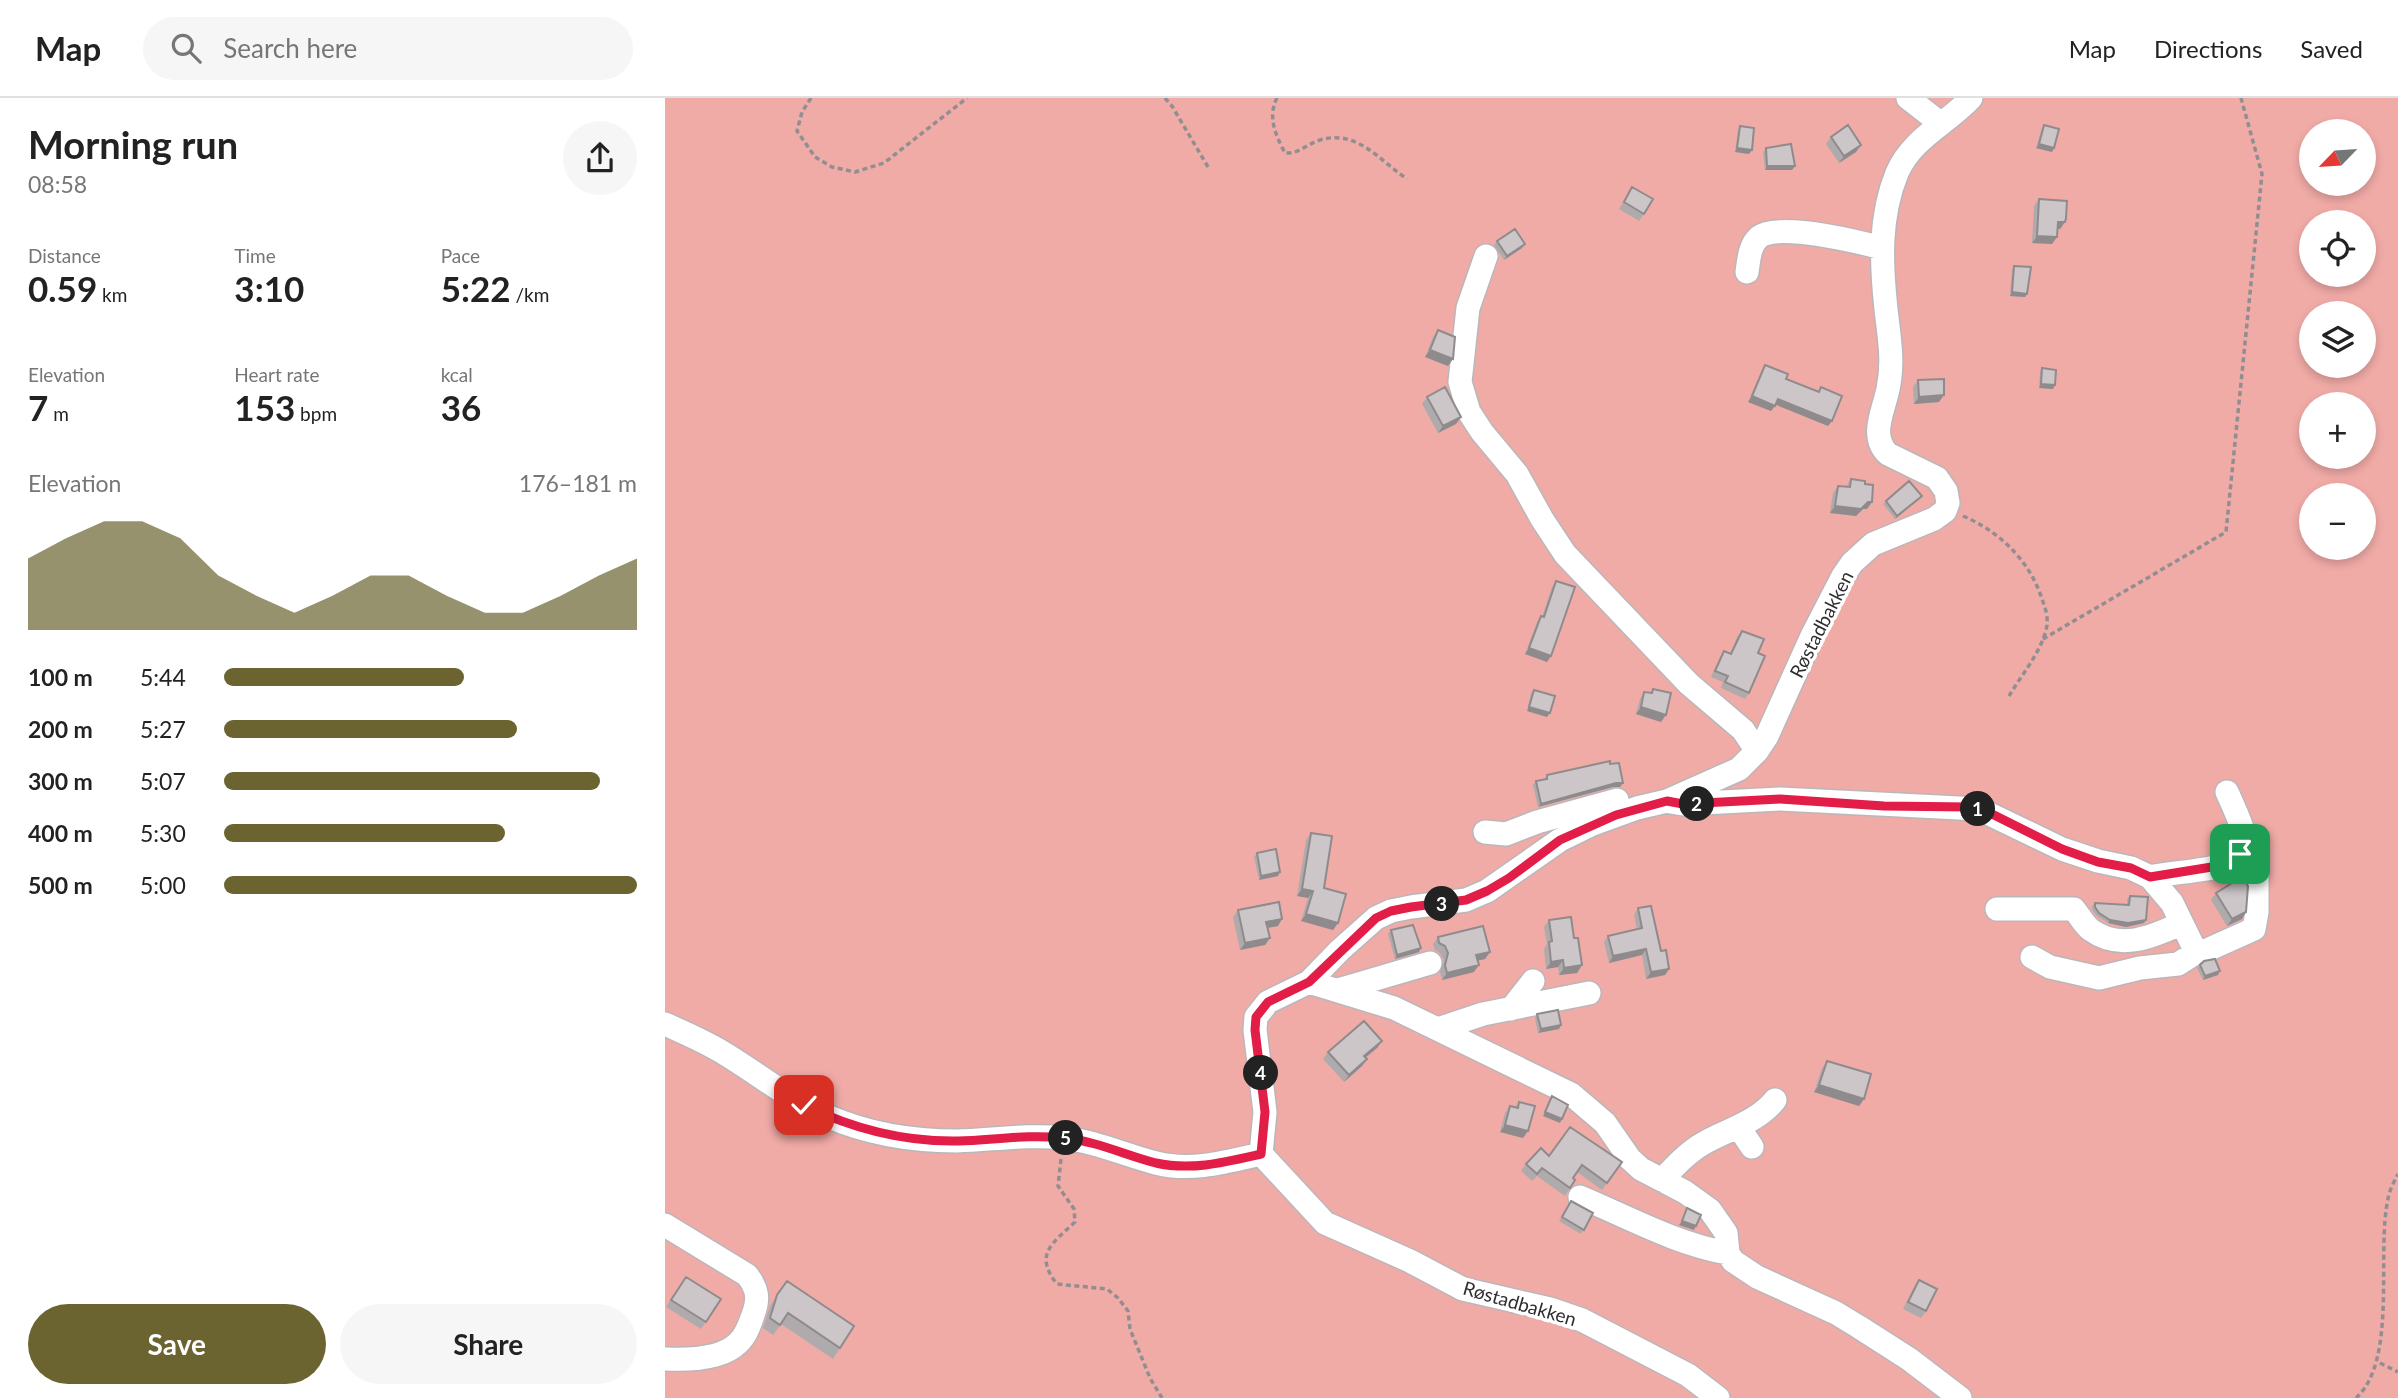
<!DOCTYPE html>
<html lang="en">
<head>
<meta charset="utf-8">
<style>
  body { margin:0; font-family:Lato,sans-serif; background:#f6f6f6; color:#222; height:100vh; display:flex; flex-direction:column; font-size:26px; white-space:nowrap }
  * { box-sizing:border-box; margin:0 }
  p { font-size:23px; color:#767676 }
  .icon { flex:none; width:38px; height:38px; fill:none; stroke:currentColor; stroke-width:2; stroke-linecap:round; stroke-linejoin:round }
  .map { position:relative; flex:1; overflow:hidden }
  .side { display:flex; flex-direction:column; background:#fff; width:665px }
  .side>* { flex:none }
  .needle { width:46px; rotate:245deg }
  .controls { position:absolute; left:1634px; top:21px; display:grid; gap:14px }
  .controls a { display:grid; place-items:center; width:77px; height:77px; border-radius:50%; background:#fff; box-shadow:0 4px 10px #0003; font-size:35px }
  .pin { position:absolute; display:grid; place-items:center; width:60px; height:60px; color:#fff; margin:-30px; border-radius:14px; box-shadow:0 4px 10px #0006 }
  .km { position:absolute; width:35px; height:35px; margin:-18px; border-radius:50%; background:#222; color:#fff; font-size:19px; line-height:35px; text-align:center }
  .round { display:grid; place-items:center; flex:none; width:74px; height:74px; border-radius:37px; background:#f6f6f6 }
  .head { display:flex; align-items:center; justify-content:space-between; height:119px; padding:0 28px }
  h1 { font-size:38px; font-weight:700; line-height:52px }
  .figures { display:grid; grid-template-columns:repeat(3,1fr); gap:10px; height:119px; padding:7px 28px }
  .figures div { display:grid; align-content:center }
  .figures b { font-size:35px; font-weight:700 }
  .figures small { font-size:19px; font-weight:400 }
  .figures p { font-size:19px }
  .chart { height:196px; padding:14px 28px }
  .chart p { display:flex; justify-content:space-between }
  .chart svg { width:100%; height:126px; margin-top:7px; fill:#6b6431; opacity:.7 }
  .cta { display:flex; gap:14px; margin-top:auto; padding:14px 28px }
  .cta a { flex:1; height:80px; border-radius:42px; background:#6b6431; color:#fff; font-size:28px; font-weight:700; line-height:80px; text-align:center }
  .cta a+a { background:#f6f6f6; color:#222 }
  ul { padding:0 28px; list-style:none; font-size:23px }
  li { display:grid; grid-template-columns:112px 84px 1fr; align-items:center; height:52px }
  li i { height:18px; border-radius:9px; background:#6b6431 }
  header { display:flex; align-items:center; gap:42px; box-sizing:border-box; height:98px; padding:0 35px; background:#fff; border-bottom:2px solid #e0e0e0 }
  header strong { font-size:33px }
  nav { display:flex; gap:38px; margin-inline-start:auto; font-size:24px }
  .search { width:490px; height:63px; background:#f6f6f6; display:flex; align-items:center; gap:18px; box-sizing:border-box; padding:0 24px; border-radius:38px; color:#767676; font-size:26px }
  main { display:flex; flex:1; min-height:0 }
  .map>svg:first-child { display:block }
  .green { fill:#f1aba7; fill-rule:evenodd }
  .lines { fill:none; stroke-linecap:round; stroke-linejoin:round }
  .minor-casing { stroke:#bbb6ba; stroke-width:26 }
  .path { stroke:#918e91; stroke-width:3.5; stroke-dasharray:5 3.5; stroke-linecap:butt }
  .minor { stroke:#fff; stroke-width:23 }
  .wall { fill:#afaaac }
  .shaded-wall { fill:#8f8b8c }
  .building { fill:#ccc6c8; stroke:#8f8b8c; stroke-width:2 }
  .route-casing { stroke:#fff; stroke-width:14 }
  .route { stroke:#e11d48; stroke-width:9 }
  .labels { text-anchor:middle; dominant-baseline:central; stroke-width:7; stroke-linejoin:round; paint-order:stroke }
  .street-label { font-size:19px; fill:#2f2d2f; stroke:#fff }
</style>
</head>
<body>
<header>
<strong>Map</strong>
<div class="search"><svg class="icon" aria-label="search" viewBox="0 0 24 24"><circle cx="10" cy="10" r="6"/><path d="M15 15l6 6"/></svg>Search here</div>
<nav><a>Map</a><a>Directions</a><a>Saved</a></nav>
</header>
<main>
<section class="side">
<div class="head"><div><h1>Morning run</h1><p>08:58</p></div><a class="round"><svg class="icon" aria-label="share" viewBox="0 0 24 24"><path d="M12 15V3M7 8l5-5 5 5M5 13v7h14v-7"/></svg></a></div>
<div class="figures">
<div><p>Distance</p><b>0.59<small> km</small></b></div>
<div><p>Time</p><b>3:10</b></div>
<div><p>Pace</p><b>5:22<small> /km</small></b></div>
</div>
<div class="figures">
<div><p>Elevation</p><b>7<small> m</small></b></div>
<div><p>Heart rate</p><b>153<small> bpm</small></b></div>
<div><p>kcal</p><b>36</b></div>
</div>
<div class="chart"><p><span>Elevation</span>176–181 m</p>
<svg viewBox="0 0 160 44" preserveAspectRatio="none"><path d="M0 44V19L10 12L20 6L30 6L40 12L50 25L60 32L70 38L80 32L90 25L100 25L110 32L120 38L130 38L140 32L150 25L160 19V44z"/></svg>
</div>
<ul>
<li><b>100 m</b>5:44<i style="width:58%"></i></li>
<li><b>200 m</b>5:27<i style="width:71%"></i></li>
<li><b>300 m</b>5:07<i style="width:91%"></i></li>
<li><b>400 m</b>5:30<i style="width:68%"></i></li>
<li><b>500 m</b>5:00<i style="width:100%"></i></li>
</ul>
<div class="cta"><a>Save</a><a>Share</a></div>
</section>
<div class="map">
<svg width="1733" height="1300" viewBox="0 0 1733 1300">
  <rect width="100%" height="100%" fill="#f2eef2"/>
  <path class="green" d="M 0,0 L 1733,0 L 1733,1300 L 0,1300 ZM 1647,33 L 1699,33 L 1699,86 L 1647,86 ZM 1647,124 L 1699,124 L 1699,177 L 1647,177 ZM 1647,215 L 1699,215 L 1699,268 L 1647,268 ZM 1647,306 L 1699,306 L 1699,359 L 1647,359 ZM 1647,397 L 1699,397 L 1699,450 L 1647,450 Z"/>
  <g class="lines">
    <defs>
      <path id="minor" d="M 1243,0 L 1275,25
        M 821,158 L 803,210 L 795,284 L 804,314 L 817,334 L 852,376 L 877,421 L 900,456 L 1024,586 L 1078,632 L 1092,653
        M 1082,174 C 1084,162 1084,148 1094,139 C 1113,124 1194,144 1217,150
        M 1005,704 L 1018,706 L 1115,701 L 1314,711 L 1397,751 L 1433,763 L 1466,770 L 1485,779 L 1507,805 L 1529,850 L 1527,857 L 1513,866 L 1475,870 L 1434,880 L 1385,869 L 1367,859
        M 820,734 L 841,736 L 872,724 L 952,702
        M 1485,779 C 1505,774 1557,773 1571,761 C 1580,754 1579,740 1577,730 C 1573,718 1567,705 1562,694
        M 1332,811 L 1409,811 C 1414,817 1419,827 1426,832 C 1455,853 1487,839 1515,826
        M 1529,850 L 1540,853 L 1589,831 L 1592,814 L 1592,777
        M 644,884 L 729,910 L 906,996 L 940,1025 L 965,1061 L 976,1071 L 1020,1094 L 1045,1112 L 1061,1135 L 1063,1155 L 1068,1163 L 1092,1179 L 1171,1215 L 1194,1229 L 1244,1261 L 1295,1300
        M 673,892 L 765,865
        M 846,911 L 868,883
        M 0,926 C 20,935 39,943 57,954 C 92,975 125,1002 162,1018 C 203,1036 247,1043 292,1043 C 327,1042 363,1036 398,1040 C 430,1043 460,1057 491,1065 C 526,1074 561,1064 596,1056
        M 776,930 L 818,916 L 924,895
        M 1070,1031 L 1077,1034 L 1087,1049
        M 997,1082 C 1010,1068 1023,1054 1039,1045 C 1064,1031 1091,1025 1110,1002
        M 915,1099 C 963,1119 1011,1146 1063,1155
        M 0,1127 L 82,1177 C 93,1191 94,1201 88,1217 C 85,1226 81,1238 73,1245 C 57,1261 22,1262 0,1261
        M 1053,1300 L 1023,1277 L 917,1222 L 885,1211 L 798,1191 L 745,1163 L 660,1125 L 596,1056 L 600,1014 L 590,932 L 591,919 L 603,904 L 644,884 L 675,852 L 711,820 L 726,813 L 746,809 L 801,802 L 822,793 L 895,742 L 928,726 L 972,710 L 1002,703 L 1074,671 L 1092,653 L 1102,638 L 1147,538 L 1178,478 L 1187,465 L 1208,446 L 1269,421 L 1280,413 L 1283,405 L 1281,393 L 1272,380 L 1223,356 C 1204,338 1219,312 1223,291 C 1229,263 1224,239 1221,211 C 1216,165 1214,119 1232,75 C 1247,40 1282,26 1306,0"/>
    </defs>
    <use href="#minor" class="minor-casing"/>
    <path class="path" d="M 146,0 L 137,14 L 132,33 L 150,59 L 167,69 L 190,74 L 219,65 L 302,0
      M 500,0 L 507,8 L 543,69
      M 612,0 C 602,19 611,38 620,55 C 634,56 642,46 655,42 C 692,31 714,62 742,81
      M 1298,418 C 1334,433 1365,463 1377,501 C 1380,509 1383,518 1382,527 C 1378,552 1357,576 1344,598
      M 1378,541 L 1561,434 L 1597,76 L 1576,0
      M 396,1061 L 393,1088 L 409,1111 L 410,1124 C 388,1145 368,1156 392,1186 L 442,1191 L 453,1200 L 463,1213 L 465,1231 L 485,1280 L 497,1300
      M 1715,1265 L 1733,1274
      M 1691,1300 C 1733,1262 1711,1155 1723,1101 C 1724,1093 1729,1084 1733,1076"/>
    <use href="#minor" class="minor"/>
  </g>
  <path class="wall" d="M 1379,27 L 1387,54 L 1371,50 L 1377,30 Z
    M 1075,28 L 1084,56 L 1070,54 L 1073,32 Z
    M 1166,39 L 1196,47 L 1191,54 L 1174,65 L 1161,46 Z
    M 1101,50 L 1130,68 L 1127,72 L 1100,72 L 1098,54 Z
    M 967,89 L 979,116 L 974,123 L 954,111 Z
    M 1374,101 L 1400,124 L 1395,131 L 1392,131 L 1392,139 L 1387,146 L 1367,145 L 1369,108 Z
    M 832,143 L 857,150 L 839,162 L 829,147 Z
    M 1349,168 L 1362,196 L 1360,199 L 1345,198 L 1347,172 Z
    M 773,232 L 783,268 L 760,259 L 768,239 Z
    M 1100,267 L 1121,281 L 1153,294 L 1156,289 L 1163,328 L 1111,306 L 1106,313 L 1083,304 L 1097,272 Z
    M 1377,270 L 1388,291 L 1374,290 L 1375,274 Z
    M 1253,282 L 1274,304 L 1249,306 L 1248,289 Z
    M 762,299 L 796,319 L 791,326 L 773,335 L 757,306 Z
    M 1186,381 L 1207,404 L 1202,411 L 1198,411 L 1191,418 L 1165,415 L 1168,395 L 1173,388 L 1181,389 Z
    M 1254,401 L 1230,421 L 1218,406 L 1221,403 Z
    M 891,483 L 882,564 L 860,556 L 872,524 L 876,518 L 877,519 L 887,489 Z
    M 1077,533 L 1093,555 L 1084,595 L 1080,601 L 1056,590 L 1058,584 L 1046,579 L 1055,559 L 1059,553 L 1065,556 L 1072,539 Z
    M 988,591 L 996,624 L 971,616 L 975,601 L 979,594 L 985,595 Z
    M 869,592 L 882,619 L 862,613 L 866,595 Z
    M 882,677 L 955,689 L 948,689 L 873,709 L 868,687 L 871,683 L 879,681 Z
    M 646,735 L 659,790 L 673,825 L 668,832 L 636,823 L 643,800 L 632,798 L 641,742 Z
    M 592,755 L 613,778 L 594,782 L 589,759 Z
    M 1551,795 L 1577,821 L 1562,828 L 1546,802 Z
    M 1465,798 L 1481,822 L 1479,825 L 1461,829 L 1443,825 L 1432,818 L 1427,812 L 1427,808 L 1430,805 L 1462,807 L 1462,801 Z
    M 973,810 L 1004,871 L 1000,877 L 981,881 L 977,857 L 944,865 L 939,844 L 943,838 L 972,831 L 969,817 Z
    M 573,812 L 613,828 L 603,830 L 605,840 L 600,847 L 575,852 L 568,819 Z
    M 884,822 L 909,840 L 917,867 L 912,875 L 894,877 L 893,869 L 881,871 L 879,851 L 882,846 L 879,829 Z
    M 726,832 L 754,854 L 730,861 L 723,836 Z
    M 773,839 L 825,854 L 820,861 L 812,863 L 809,874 L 777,882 L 775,874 L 779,862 L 775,855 L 770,852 L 768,846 Z
    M 1535,867 L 1553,877 L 1538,882 L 1532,870 Z
    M 872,916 L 896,927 L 894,931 L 873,935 L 870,920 Z
    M 717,943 L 712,950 L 701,959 L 702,961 L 697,968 L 679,984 L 658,961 L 663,954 Z
    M 1162,963 L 1199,1001 L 1194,1008 L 1149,994 L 1157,970 Z
    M 854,1004 L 863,1033 L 858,1040 L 835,1034 L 840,1015 L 845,1008 L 850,1009 Z
    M 884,1058 L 957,1064 L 937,1092 L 912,1074 L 908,1080 L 910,1082 L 900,1098 L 872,1078 L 867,1083 L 856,1073 L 861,1066 Z
    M 906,1103 L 928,1115 L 916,1136 L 894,1123 Z
    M 21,1179 L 56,1201 L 36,1231 L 1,1209 Z
    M 1254,1182 L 1261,1213 L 1256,1220 L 1238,1211 L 1249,1189 Z
    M 122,1183 L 189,1228 L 168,1261 L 116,1226 L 108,1237 L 98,1230 L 105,1208 Z"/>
  <path class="shaded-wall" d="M 1374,46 L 1389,50 L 1387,54 L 1371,50 Z
    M 1196,47 L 1191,54 L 1174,65 L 1179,58 Z
    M 1072,50 L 1087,52 L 1084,56 L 1070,54 Z
    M 1102,68 L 1130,68 L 1127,72 L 1100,72 Z
    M 1393,124 L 1400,124 L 1395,131 L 1388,131 Z
    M 1372,138 L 1392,139 L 1387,146 L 1367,145 Z
    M 860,146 L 857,150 L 839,162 L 842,158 Z
    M 1347,194 L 1362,196 L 1360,199 L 1345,198 Z
    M 765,252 L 788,261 L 783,268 L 760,259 Z
    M 1376,286 L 1390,287 L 1388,291 L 1374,290 Z
    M 1279,297 L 1274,304 L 1249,306 L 1254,299 Z
    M 1087,298 L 1110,308 L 1106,313 L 1083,304 Z
    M 1113,301 L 1167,323 L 1163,328 L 1109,306 Z
    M 796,319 L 791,326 L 773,335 L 778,328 Z
    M 1257,398 L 1254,401 L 1230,421 L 1232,418 Z
    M 1203,404 L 1207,404 L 1202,411 L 1198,411 L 1191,418 L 1165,415 L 1170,408 Z
    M 864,550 L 886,558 L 882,564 L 860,556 Z
    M 864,609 L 885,615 L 882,619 L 862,613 Z
    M 976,609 L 1001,617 L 996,624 L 971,616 Z
    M 951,685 L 958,685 L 955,689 L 948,689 L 873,709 L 876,706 Z
    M 615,774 L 613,778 L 594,782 L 596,778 Z
    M 637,791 L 648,793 L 643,800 L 632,798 Z
    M 1581,814 L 1577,821 L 1562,828 L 1567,821 Z
    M 641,816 L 673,825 L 668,832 L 636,823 Z
    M 617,821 L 613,828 L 596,831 L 601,824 Z
    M 1445,822 L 1481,822 L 1479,825 L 1461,829 L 1443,825 Z
    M 605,840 L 600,847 L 575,852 L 580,845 Z
    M 756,850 L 754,854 L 730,861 L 732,857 Z
    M 981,851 L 977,857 L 944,865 L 948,858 Z
    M 825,854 L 820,861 L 806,864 L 811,857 Z
    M 898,862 L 893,869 L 881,871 L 886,864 Z
    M 814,867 L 809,874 L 777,882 L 782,875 Z
    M 917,867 L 912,875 L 894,877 L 899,870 Z
    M 1004,871 L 1000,877 L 981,881 L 986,874 Z
    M 1555,873 L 1553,877 L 1538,882 L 1540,878 Z
    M 896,927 L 894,931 L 873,935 L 876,931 Z
    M 717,943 L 712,950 L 694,965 L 699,958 Z
    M 702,961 L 697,968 L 679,984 L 684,977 Z
    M 1154,987 L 1199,1001 L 1194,1008 L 1149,994 Z
    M 880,1014 L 897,1021 L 895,1025 L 878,1018 Z
    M 840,1027 L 863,1033 L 858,1040 L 835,1034 Z
    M 1017,1123 L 1031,1128 L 1029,1132 L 1014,1127 Z"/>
  <path class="building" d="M 1183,27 L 1196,47 L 1179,58 L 1166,39 Z
    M 1379,27 L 1394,31 L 1389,50 L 1374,46 Z
    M 1075,28 L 1089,30 L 1087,52 L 1072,50 Z
    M 1126,46 L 1130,68 L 1102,68 L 1101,50 Z
    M 967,89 L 988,101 L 979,116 L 959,104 Z
    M 1374,101 L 1402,103 L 1401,120 L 1400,124 L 1393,124 L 1392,139 L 1372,138 Z
    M 850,131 L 860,146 L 842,158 L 832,143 Z
    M 1349,168 L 1366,169 L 1362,196 L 1347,194 Z
    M 773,232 L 790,239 L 788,261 L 765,252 Z
    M 1100,267 L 1123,276 L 1121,281 L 1154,294 L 1156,289 L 1177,298 L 1167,323 L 1113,301 L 1110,308 L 1087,298 Z
    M 1377,270 L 1391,272 L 1390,287 L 1376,286 Z
    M 1279,281 L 1279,297 L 1254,299 L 1253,282 Z
    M 780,289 L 796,319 L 778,328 L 762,299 Z
    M 1186,381 L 1200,383 L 1200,386 L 1208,387 L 1207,404 L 1203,404 L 1196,411 L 1170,408 L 1173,388 L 1185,389 Z
    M 1244,383 L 1257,398 L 1232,418 L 1221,403 Z
    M 891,483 L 910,489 L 886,558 L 864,550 L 876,518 L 879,519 Z
    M 1077,533 L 1099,541 L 1093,555 L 1100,558 L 1084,595 L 1060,584 L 1063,578 L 1050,573 L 1059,553 L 1066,556 Z
    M 988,591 L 1006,595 L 1001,617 L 976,609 L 979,594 L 987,595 Z
    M 869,592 L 890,598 L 885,615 L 864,609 Z
    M 945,663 L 945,666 L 954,665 L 958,685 L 951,685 L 876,706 L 871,683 L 882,681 L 882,677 Z
    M 646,735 L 667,738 L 659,790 L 681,796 L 673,825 L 641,816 L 648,793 L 637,791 Z
    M 611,751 L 615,774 L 596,778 L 592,755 Z
    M 1577,779 L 1583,788 L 1581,814 L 1567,821 L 1551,795 Z
    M 1465,798 L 1483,799 L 1481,822 L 1463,825 L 1445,822 L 1434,815 L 1430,809 L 1430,805 L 1464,807 Z
    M 614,804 L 617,821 L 601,824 L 605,840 L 580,845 L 573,812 Z
    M 986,808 L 996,853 L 1001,852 L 1004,871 L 986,874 L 981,851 L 948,858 L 943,838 L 977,830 L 973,810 Z
    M 906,819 L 909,840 L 913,840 L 917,867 L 899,870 L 898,862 L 886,864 L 884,844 L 887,843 L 884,822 Z
    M 748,827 L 756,850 L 732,857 L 726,832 Z
    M 818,828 L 825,854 L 811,857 L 814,867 L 782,875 L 780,867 L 783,855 L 780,848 L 774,845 L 773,839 Z
    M 1550,861 L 1555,873 L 1540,878 L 1535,867 L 1539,863 Z
    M 893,912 L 896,927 L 876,931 L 872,916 Z
    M 699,923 L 717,943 L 699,958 L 702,961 L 684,977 L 663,954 Z
    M 1162,963 L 1206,976 L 1199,1001 L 1154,987 Z
    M 887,998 L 903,1007 L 897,1021 L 880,1014 Z
    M 854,1004 L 870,1008 L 863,1033 L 840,1027 L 845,1008 L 853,1010 Z
    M 905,1029 L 957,1064 L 942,1085 L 917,1067 L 908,1080 L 910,1082 L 905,1090 L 877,1070 L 872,1076 L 861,1066 L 876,1050 L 884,1058 Z
    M 906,1103 L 928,1115 L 919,1132 L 897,1119 Z
    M 1022,1110 L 1036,1117 L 1031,1128 L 1017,1123 Z
    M 21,1179 L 56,1201 L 41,1224 L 6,1202 Z
    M 1254,1182 L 1272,1191 L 1261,1213 L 1243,1204 Z
    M 122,1183 L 189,1228 L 175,1250 L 123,1215 L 115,1227 L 105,1220 L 112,1197 Z"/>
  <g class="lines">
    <defs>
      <path id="route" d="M 139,1007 C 188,1031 238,1044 293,1043 C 328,1042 364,1036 399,1040 C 431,1043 460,1057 491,1065 C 527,1073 561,1064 596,1056 L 600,1014 L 590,932 L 591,919 L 603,904 L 644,884 L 711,820 L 726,813 L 746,809 L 801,802 L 822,793 L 844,780 L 895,742 L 951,717 L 1002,703 L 1018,706 L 1115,701 L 1219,708 L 1304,709 L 1325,715 L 1397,751 L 1433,764 L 1466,770 L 1485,779 L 1559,767 L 1570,762 L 1575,756"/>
    </defs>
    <use href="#route" class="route-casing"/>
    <use href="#route" class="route"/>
  </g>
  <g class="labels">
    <g class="street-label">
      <text transform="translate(1156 526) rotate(-63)">Røstadbakken</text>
      <text transform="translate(855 1205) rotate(16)">Røstadbakken</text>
    </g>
  </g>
</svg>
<div class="controls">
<a><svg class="needle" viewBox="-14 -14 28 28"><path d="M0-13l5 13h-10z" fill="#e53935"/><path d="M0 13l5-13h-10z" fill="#767676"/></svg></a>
<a><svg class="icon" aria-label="locate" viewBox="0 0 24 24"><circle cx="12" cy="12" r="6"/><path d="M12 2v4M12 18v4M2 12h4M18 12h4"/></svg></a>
<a><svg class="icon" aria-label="layers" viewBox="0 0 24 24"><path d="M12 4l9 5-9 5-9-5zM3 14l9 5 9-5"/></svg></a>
<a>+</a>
<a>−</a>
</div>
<div class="pin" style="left:1575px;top:756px;background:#1e9e55"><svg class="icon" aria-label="arrive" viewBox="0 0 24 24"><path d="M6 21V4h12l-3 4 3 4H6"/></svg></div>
<div class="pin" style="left:139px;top:1007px;background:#d93025"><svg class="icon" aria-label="check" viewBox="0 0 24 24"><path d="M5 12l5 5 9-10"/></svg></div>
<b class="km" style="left:1313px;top:711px">1</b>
<b class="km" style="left:1032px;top:706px">2</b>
<b class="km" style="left:777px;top:806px">3</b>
<b class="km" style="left:596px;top:975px">4</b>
<b class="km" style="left:401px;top:1040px">5</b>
</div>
</main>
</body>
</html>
